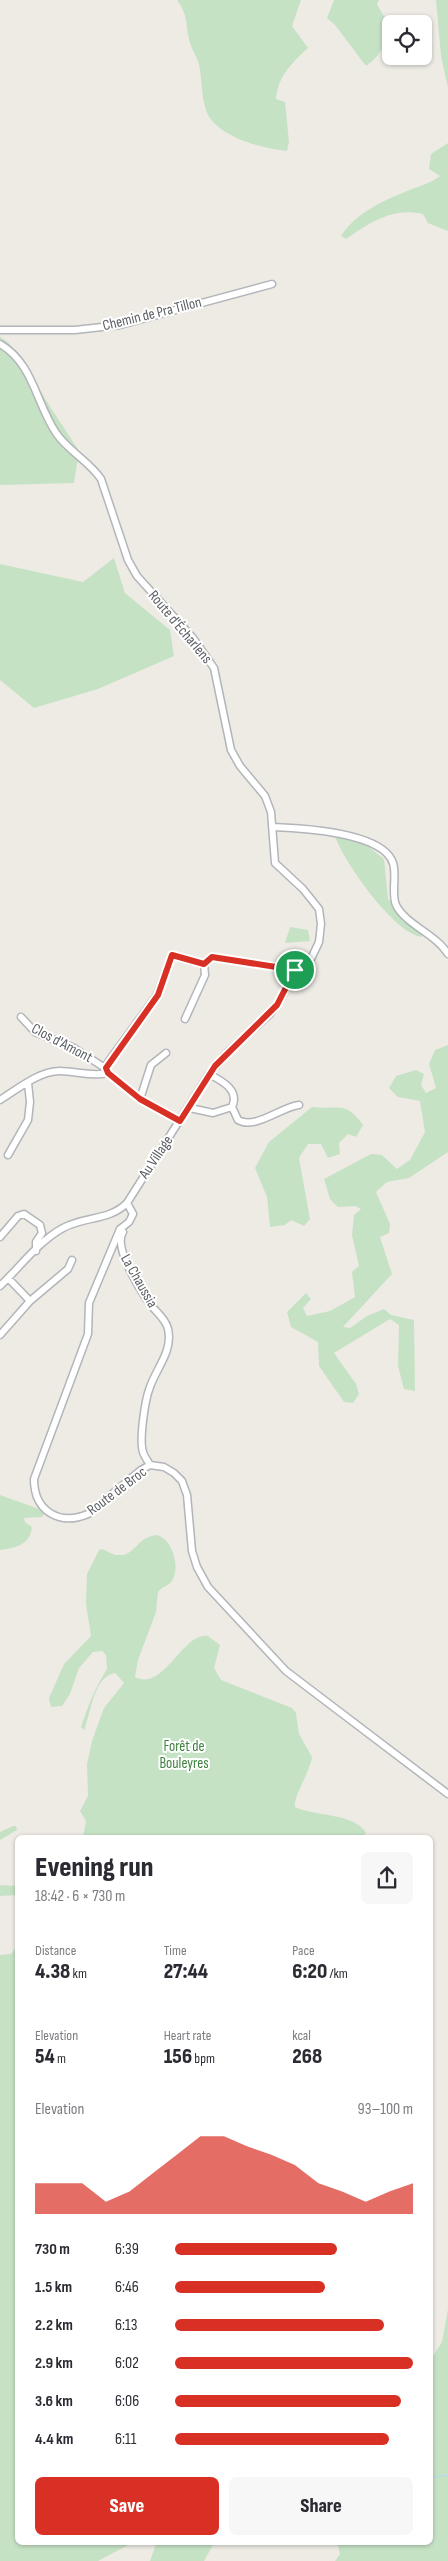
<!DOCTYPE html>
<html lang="en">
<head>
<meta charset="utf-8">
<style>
  body { margin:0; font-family:"Sofia Sans Condensed",sans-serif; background:#f7f7f7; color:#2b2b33; height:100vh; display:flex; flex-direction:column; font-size:19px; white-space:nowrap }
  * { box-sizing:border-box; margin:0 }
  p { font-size:16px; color:#7c7c81 }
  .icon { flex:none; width:28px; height:28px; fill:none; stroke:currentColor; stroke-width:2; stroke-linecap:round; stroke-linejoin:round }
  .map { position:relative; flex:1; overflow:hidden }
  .sheet { position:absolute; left:15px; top:1835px; width:418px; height:710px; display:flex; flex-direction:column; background:#fff; border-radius:8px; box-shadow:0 1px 4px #0004 }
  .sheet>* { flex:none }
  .controls { position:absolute; left:382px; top:15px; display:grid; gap:10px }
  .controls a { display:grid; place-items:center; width:50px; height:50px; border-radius:8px; background:#fff; box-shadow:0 1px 4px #0004; font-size:25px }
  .pin { position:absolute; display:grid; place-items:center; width:42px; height:42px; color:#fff; margin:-21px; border:2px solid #fff; border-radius:50%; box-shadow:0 1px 5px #0007 }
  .round { display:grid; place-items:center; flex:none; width:52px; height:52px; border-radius:8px; background:#f7f7f7 }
  .headline { display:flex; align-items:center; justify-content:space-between; height:85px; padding:0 20px }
  h1 { font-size:28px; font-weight:800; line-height:38px }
  .figures { display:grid; grid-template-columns:repeat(3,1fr); gap:8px; height:85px; padding:5px 20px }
  .figures div { display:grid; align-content:center }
  .figures b { font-size:21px; font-weight:800 }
  .figures small { font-size:14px; font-weight:400 }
  .figures p { font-size:14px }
  .chart { height:140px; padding:10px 20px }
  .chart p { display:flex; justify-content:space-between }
  .chart svg { width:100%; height:90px; margin-top:5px; fill:#d93025; opacity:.7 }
  .button { display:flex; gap:10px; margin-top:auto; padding:10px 20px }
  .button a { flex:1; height:58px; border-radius:8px; background:#d93025; color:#fff; font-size:20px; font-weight:800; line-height:58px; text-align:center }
  .button a+a { background:#f7f7f7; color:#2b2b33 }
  ul { padding:0 20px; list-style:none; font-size:16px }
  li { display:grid; grid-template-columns:80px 60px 1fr; align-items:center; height:38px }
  li i { height:12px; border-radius:6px; background:#d93025 }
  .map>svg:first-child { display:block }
  .green { fill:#c6e2c5 }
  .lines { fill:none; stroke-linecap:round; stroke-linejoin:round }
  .stream { stroke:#addaf6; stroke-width:1 }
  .minor-casing { stroke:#b2b5b9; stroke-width:9 }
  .minor { stroke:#fff; stroke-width:6 }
  .route-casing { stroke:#fff; stroke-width:10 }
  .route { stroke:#d93025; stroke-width:6 }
  .labels { text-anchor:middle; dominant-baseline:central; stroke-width:4; stroke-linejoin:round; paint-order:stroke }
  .street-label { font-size:15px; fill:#5d6064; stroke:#fff }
  .park-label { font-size:15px; fill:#3f813f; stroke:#fff }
</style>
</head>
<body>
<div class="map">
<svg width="448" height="2561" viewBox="0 0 448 2561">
  <rect width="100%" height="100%" fill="#eeebe5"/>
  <path class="green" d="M 177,0 L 301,0 L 292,26 L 308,48 C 292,63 278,76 276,99 L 285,102 L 289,142 L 287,151 C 263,149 214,136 206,110 C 201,95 202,79 199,64 C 197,57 192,50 190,43 C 185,25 189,16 177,0 Z
    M 334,0 L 379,0 L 377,4 L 383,15 L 391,23 C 388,40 381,56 366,66 L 335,25 L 327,18 Z
    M 436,0 L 448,0 L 448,88 L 441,56 Z
    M 448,143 L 448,231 L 428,223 L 423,214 C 393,207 371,222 346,239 L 341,236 C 355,214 382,201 405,192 C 417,186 428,185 440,176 L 429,169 L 431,154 Z
    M 0,337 L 8,342 L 79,451 L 74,483 L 0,485 Z
    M 114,558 L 125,593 L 170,630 L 174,656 L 98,689 L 34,708 L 0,680 L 0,564 L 83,582 Z
    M 343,836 L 365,844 L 384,859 L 388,899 L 424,934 L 421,937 C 393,932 345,863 335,837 Z
    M 290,927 L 308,930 L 310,941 L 285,943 Z
    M 448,1045 L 448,1152 L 409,1178 L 387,1182 L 376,1192 L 390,1224 L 389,1233 L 380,1237 L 392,1274 L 343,1327 L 350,1328 L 367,1316 L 384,1309 L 391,1315 L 414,1320 L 415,1391 L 404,1389 L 398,1366 L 399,1325 L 390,1319 L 334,1353 L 356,1384 L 359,1394 L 353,1403 L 344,1402 L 319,1366 L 318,1342 L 291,1327 L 287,1312 L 306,1293 L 311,1299 L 303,1308 L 307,1316 L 330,1311 L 355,1297 L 352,1272 L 359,1266 L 352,1235 L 354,1215 L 361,1209 L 355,1206 L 338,1207 L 330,1199 L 324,1179 L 371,1154 L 382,1155 L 397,1169 L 410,1160 L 425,1132 L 420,1101 L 398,1097 L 389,1088 L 396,1076 L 416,1070 L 424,1074 L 421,1085 L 426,1093 L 436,1088 L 429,1064 L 435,1050 Z
    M 312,1107 C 340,1110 345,1100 363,1125 L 356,1137 L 348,1134 L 339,1143 L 340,1154 L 328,1158 L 321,1144 L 308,1144 L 299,1158 L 310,1219 L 304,1226 L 291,1220 L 285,1225 L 270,1227 L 267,1197 L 255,1168 L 269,1142 Z
    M 0,1495 L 39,1509 L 45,1513 L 42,1517 L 24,1518 L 25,1522 L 32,1527 C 30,1545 15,1548 0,1550 Z
    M 157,1535 C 172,1539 180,1565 173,1579 C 170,1586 162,1586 158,1592 L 156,1612 L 138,1660 L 135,1677 C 164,1692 183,1631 208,1636 L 220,1645 L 214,1668 L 221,1680 L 292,1708 L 296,1713 L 299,1734 L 312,1757 C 310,1772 293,1797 295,1807 C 312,1816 356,1813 366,1833 L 362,1837 L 83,1837 L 86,1821 L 80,1811 L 88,1796 L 87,1764 L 92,1741 L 104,1708 L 124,1683 L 115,1673 C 93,1677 91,1714 84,1730 L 81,1727 C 88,1706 95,1688 107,1669 L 106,1655 L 102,1651 L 93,1652 L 79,1668 L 70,1694 L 62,1706 L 51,1707 L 49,1698 L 64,1664 L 91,1636 L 86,1604 L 87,1574 L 99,1550 L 102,1549 L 115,1555 L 124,1555 C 138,1550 138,1537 157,1535 Z
    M 13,1826 L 16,1826 L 17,1830 L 0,1840 L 0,1832 Z
    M 0,1885 L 17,1886 L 17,1895 L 0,1896 Z
    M 17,1946 L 18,2542 L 132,2543 L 98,2561 L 0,2561 L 0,1955 L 11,1954 Z
    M 448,2309 L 448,2561 L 335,2561 L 340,2554 L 337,2543 L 430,2542 L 430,2361 L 442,2342 Z
    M 153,2543 L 214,2542 L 214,2543 L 204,2561 L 150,2561 L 156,2544 Z"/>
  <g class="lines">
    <path class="stream" d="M 430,2478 L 448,2475"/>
    <defs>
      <path id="minor" d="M 0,330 L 75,330 L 120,325 L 272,284
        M 0,344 C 33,363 36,403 56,433 C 68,451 89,461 101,479 L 128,560 L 137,576 L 193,638 L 214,668 L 231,750 L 240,766 L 265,796 L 271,812 L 275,863 L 303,889 L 319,909 L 321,924 L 319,942 L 310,961 L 295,970 L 282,997 L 270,1014 L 229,1051 L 209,1074 L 127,1203 C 109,1221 85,1216 63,1228 C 39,1241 20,1267 0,1286
        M 273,827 C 300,828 383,832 393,863 C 397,876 391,893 396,905 C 406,925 436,934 448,954
        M 21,1017 L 35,1032 L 74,1048 L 105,1068
        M 185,1019 L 205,975 L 204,964
        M 108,1073 L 105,1068 L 109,1061 L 157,995 L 172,955 L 204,964 L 212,957 L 295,970
        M 140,1099 L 151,1065 L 166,1053
        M 0,1100 C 18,1089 39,1071 60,1071 C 76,1071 92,1077 108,1073 L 140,1099 L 180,1121
        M 232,1107 L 238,1120 C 255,1130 281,1107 299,1105
        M 190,1108 L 213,1113 L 232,1107 C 240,1090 222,1081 209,1074
        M 8,1155 L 28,1120 L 30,1102 L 28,1083
        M 127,1203 L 133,1214 L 129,1222 L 120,1229 L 89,1303 L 88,1334 L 34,1479 C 34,1511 59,1526 88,1514 L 141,1470 L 150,1465 L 164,1467 L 174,1473 L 182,1481 L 187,1495 L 192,1551 L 197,1567 L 208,1587 L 286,1671 L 448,1794
        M 123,1232 C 113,1247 140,1290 150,1304 C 156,1312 166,1319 168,1329 C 173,1351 157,1367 150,1387 C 145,1399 139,1440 143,1452 C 144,1456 148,1461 150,1465
        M 0,1237 L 18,1216 L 24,1214 L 40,1225 L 42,1233 L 36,1242 L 36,1251
        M 30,1301 L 68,1269 L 72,1260
        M 0,1335 L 30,1301 L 8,1278"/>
    </defs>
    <use href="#minor" class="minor-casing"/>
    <use href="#minor" class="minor"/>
  </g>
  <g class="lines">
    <defs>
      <path id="route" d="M 172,955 L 204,964 L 212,957 L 295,970 L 277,1005 L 215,1066 L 180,1121 L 140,1099 L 108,1073 L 106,1068 L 158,995 Z"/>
    </defs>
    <use href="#route" class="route-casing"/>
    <use href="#route" class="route"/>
  </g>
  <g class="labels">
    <g class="street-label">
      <text transform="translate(152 314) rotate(-14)">Chemin de Pra Tillon</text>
      <text transform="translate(180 627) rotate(50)">Route d'Écharlens</text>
      <text transform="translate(62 1043) rotate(28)">Clos d'Amont</text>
      <text transform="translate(156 1157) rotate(-56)">Au Village</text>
      <text transform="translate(139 1281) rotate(60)">La Chaussia</text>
      <text transform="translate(117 1491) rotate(-37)">Route de Broc</text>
    </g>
    <g class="park-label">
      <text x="184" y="1746">Forêt de<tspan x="184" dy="17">Bouleyres</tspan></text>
    </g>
  </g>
</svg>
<div class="controls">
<a><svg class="icon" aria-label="locate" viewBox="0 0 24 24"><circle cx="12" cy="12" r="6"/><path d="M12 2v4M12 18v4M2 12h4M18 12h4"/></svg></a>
</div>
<div class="pin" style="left:295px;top:970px;background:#1e9e55"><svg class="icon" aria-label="arrive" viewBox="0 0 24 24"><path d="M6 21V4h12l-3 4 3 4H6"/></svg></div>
<section class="sheet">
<div class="headline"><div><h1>Evening run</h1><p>18:42 · 6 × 730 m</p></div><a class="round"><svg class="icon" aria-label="share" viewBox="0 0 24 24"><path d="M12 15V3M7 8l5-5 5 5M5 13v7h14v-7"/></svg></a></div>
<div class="figures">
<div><p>Distance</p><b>4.38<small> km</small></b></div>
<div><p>Time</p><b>27:44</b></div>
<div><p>Pace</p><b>6:20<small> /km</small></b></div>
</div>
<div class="figures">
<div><p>Elevation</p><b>54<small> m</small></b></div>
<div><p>Heart rate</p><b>156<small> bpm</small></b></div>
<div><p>kcal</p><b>268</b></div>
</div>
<div class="chart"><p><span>Elevation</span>93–100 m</p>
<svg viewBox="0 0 160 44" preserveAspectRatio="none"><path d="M0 44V29L10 29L20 29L30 38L40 33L50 24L60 15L70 6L80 6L90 11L100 15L110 20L120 29L130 33L140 38L150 33L160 29V44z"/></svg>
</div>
<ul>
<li><b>730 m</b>6:39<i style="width:68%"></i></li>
<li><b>1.5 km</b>6:46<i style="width:63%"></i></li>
<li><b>2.2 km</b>6:13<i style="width:88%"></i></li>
<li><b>2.9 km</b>6:02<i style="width:100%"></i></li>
<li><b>3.6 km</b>6:06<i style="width:95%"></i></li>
<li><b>4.4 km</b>6:11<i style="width:90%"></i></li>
</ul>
<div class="button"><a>Save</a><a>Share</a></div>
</section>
</div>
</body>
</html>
